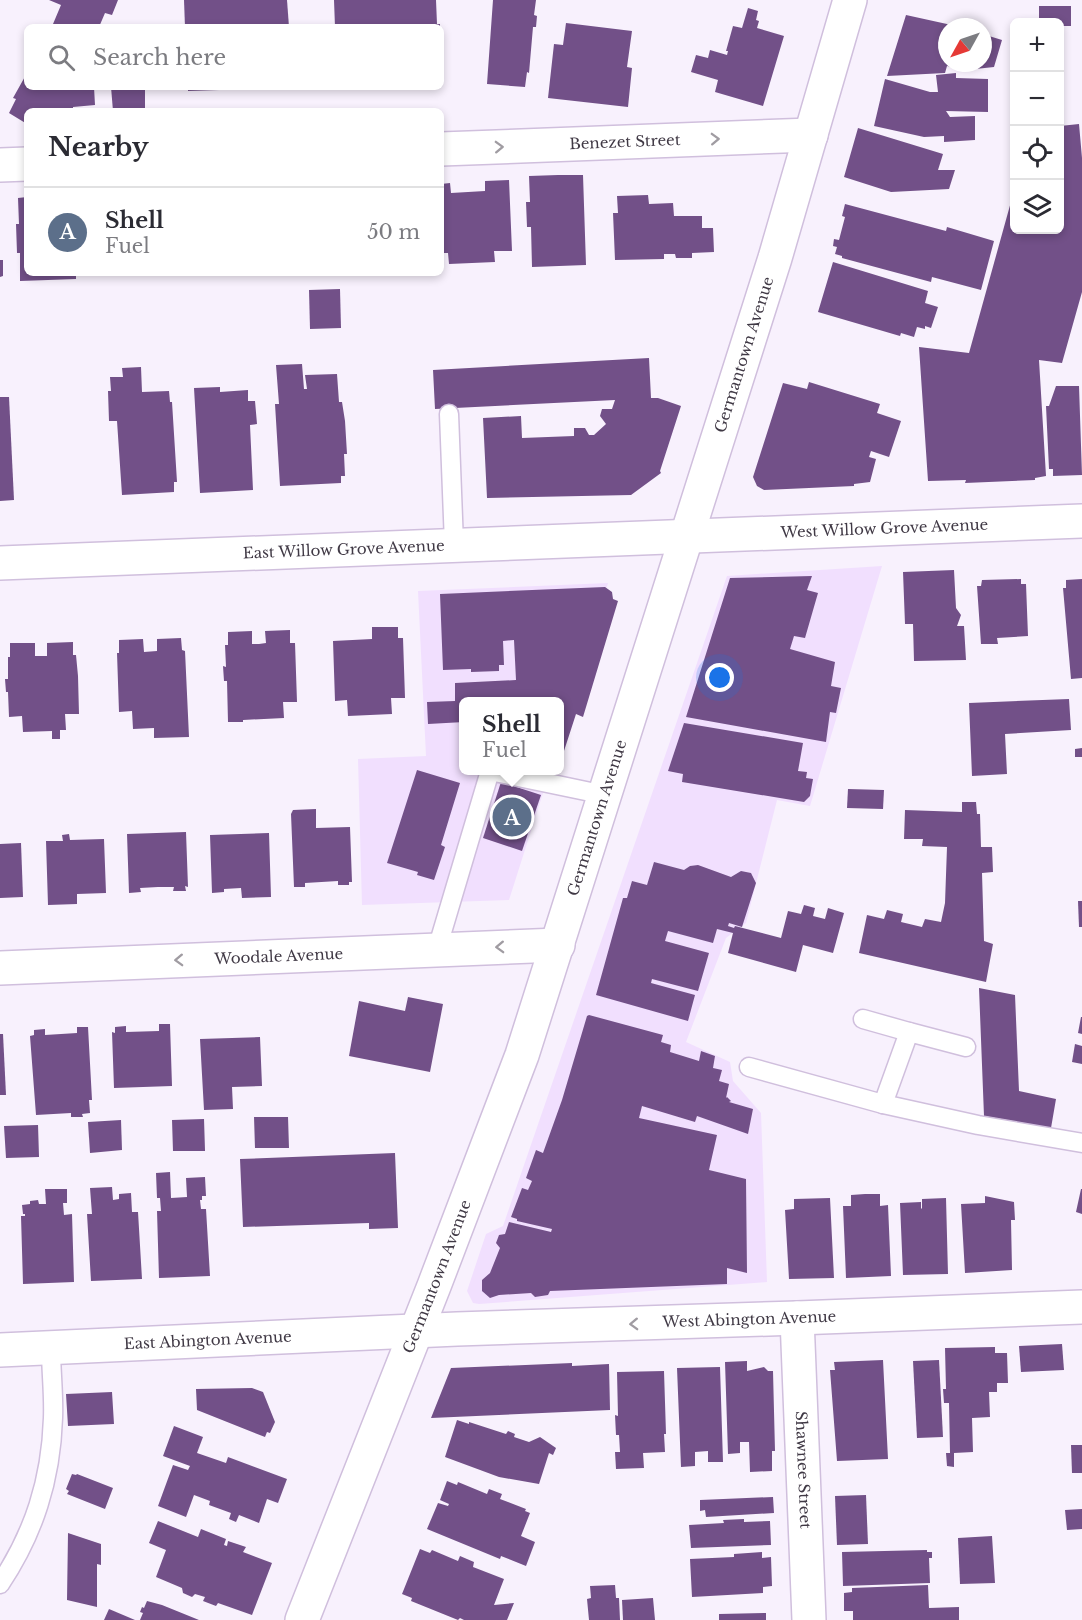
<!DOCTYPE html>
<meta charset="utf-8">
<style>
body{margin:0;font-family:"Libre Baskerville",serif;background:#f2f2f3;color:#2b2b33}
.controls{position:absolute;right:18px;top:18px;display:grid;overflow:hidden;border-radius:9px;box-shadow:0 3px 9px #0003}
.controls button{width:54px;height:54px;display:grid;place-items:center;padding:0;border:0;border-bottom:2px solid #e1e1e2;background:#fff;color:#2b2b33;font:30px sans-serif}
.compass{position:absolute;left:938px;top:18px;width:54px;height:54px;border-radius:50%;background:#fff;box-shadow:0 3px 9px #0003;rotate:230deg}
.you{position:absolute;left:720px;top:678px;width:21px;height:21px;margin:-15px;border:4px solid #fff;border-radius:50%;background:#1a73e8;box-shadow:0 0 0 9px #1a73e833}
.badge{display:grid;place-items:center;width:39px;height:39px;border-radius:50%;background:#7c3aed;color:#fff;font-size:20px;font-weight:700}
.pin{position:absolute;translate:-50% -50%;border:3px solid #fff;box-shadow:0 2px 6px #0006}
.popup{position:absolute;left:459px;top:697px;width:105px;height:78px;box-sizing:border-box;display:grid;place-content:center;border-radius:9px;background:#fff;filter:drop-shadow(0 2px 4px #0005);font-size:20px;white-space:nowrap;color:#7c7c81}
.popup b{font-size:22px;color:#2b2b33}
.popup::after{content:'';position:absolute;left:50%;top:100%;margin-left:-12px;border:12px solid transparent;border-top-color:#fff}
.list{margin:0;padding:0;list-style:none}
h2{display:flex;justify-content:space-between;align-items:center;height:78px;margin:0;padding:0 24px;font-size:26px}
h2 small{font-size:20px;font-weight:400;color:#7c7c81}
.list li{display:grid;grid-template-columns:39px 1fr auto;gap:18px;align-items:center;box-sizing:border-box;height:90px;padding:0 24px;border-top:2px solid #e1e1e2}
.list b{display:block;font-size:22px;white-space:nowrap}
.list p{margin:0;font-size:20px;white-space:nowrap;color:#7c7c81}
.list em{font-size:20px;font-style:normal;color:#7c7c81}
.icon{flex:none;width:33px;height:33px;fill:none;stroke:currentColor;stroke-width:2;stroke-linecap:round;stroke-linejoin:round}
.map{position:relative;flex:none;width:1082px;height:1620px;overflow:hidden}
.search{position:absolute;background:#fff;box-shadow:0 3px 9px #0003;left:24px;top:24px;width:420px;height:66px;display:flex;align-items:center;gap:15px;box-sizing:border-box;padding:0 21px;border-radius:9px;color:#7c7c81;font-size:22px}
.panel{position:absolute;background:#fff;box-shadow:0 3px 9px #0003;left:24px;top:108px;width:420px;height:168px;border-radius:9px}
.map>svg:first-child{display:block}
.built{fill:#f1dffe}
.building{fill:#725088}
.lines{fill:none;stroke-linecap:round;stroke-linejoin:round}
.lane-casing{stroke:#d0bfdd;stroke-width:21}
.street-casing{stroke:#d0bfdd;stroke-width:36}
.primary-casing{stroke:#d0bfdd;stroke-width:36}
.lane{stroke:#fff;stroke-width:18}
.street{stroke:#fff;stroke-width:33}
.primary{stroke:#fff;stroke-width:33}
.oneway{stroke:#a09ca2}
.labels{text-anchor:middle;stroke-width:6;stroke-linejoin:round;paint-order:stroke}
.street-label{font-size:15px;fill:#403945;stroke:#fff}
</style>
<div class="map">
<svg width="1082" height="1620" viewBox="0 0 1082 1620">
<rect width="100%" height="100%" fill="#f8f1fd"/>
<g class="built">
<path d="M882,566l-72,240 -33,-6 -31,123 -20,15 -40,104 44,20 3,19 28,32 6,169 -288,22 -6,-1 -6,-12 19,-57 17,-8 224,-650z"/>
<path d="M608,583l-48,154v-35h-96v68l86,1 -41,129 -147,5 -4,-146 68,-3 -8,-165z"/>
</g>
<g class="building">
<path d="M49,0h69l-6,15 -7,-2 -6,14h-39l-7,-3 8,-19z"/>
<path d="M184,0h103l2,27h-104z"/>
<path d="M334,0h102l1,24h3v3h-105z"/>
<path d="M493,0h43l-2,15 3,1 -1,11h-3l-4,46 -2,-1 -2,15 -38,-3z"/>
<path d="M1039,6h32v20h-11v-4h-21z"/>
<path d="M748,8l10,3 -2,9 3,1 -2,7 27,8 -21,70 -48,-14 3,-12 -27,-8 5,-17 12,3 2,-8 17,5 1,-4h-2l7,-25 9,2z"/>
<path d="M906,15l50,11 -9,1v36h36v-19l4,1 2,-9 13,4 -8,27 -28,3 -19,-4 -2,7 -58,3z"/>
<path d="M566,23l66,8 -5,36 5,1 -4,39 -80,-9 6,-54 9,1z"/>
<rect x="112" y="24" width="35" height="3"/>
<path d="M27,73v14h67l1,18 -22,2v4h-46v13l-18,-11 7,-14 -3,-1z"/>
<path d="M956,73v5l32,1v33l-42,-1 4,6 25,-1v24l-31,2v-6l-20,1 -50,-11 11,-47 45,13h8l-2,-17z"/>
<path d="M111,87h34v24h-32z"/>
<path d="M188,87h31v3l-31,1z"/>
<path d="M1079,124l3,34v134l-20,71 -23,-3 7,116 -11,2v2l-70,3 1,-3 -38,1 -9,-134 50,6 45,-162v39h46v-104z"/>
<path d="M858,128l85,26 -5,16h17l-6,19 -58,3 -47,-15z"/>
<path d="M558,175h25l3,90 -54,2 -1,-40h-4l-1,-25h4l-1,-26z"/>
<path d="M509,180l3,71h-18l1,11 -46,2 -1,-11h-7v-69l9,-1 1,10 34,-2v-10z"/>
<path d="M648,195l1,9 24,-1 1,13h28v12h11l1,24 -22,1v5h-16l-1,-4h-11v5l-49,1 -2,-47h5l-1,-17z"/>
<path d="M27,197v76h49v6l-56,2v-28h-3l-1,-29h3l-1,-26z"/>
<path d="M845,204l101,27 1,-4 47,14 -13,49 -49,-13 -1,5 -89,-24v-2l-7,-2 2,-7 -4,-1 1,-7 5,1 6,-23 -3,-1z"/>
<path d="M0,260h3v16l-3,1z"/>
<path d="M833,262l95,29 -3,12 13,4 -7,21 -6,-2v3l-8,-2 -3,10 -13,-4 -1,3 -82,-24z"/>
<rect x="119" y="273" width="20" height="2"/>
<path d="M192,273h37v2l-37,1z"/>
<path d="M340,289l1,39 -31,1 -1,-39z"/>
<path d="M649,358l2,40h7l23,8 -21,65 1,2 -30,22 -144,3 -4,-80 38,-2 1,22 52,-2v-8h11l4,7h5l12,-11 -6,-8 2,-7h10l3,-9 -180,9 -2,-39z"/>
<path d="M302,364l2,25h3l-2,-14 32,-1 2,28h3l3,19 2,33h-3l1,22h-4v7l-61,3 -5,-82h4l-3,-39z"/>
<path d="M141,367l1,25 27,-1 1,11h2l5,80h-3v10l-52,3 -5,-74h-8l-1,-30h3l-1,-14h13l-1,-9z"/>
<path d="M809,382l71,22 -3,9 24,8 -12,36 -18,-6 -2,6 7,2 -6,23 -16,2v2l-90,4 -7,-4 -4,-9 30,-94 24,6z"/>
<path d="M1056,386h23l3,89 -29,1v-7h-4l-3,-63h3z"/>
<path d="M220,387v5l28,-2v11h7l2,23 -7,1 3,65 -53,3 -6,-105z"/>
<path d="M0,397h9l5,103 -14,1z"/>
<path d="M954,570l2,38 5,7 -4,11h7l2,34 -52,1 -1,-37h-8l-2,-52z"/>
<path d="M812,576l-5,14 11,3 -13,45 -11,-2 -4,13 45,13 -4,24 10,2 -5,25 -6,-1 -4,30 -140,-25 44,-139z"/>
<path d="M1021,579v5h5l2,52 -31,2 1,6h-17l-4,-58h4l1,-6z"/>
<path d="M1082,579v99l-11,1 -8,-91h3v-8z"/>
<path d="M605,587l7,5 1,7 5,2 -35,116 -7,-3 -13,40h-3v-52h-96v20l-36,2 -1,-22 28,-1v-18l61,-3 -2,-40 -11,1 1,24h-5v6l-28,1v-3l-28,1 -3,-76z"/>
<path d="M372,627h26v11h5l2,60h-14l1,16 -44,2 -1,-16 -12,1 -2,-60 39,-2z"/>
<path d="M290,630v13h5l2,59h-14l1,16 -41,2v2h-15l-1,-41h-3l-1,-15 3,1 -1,-22h3v-13l24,-1v13h7l7,-1 -1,-12z"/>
<path d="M181,638l1,12 3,1 4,86 -35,1v-10l-21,1 -1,-18 -13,1 -2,-59h2v-13l24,-1 1,13 13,-1v-12z"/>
<path d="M73,642v13h3l2,21 1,38h-14l1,16h-6v9h-8v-8l-29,1 -1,-16 -13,1 -1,-25h-2l-1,-13h3v-22h2v-14h25v13h12v-13z"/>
<path d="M1069,699l2,31 -66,4 2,40 -35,2 -3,-73z"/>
<path d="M684,723l119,20 -5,28 9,1 -1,6 7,1 -3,17 -6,6 -122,-20 1,-8 -15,-3z"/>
<path d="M1082,748v9h-7v-8z"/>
<path d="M417,770l43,13 -19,62 4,2 -11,33 -17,-5 1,-3 -31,-9z"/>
<path d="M501,782l40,13 -19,56 -39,-13z"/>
<path d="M848,789l36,1 -1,19 -36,-1z"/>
<path d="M962,802h14l1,12h3l1,33h11l1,25 -11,1 2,68 9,3 -7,38 -127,-29 8,-38 17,4 3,-9 16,4 -2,8 21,5 3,-8 16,3 4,-19 2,-56 -25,-1 1,-7h-19l1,-29 57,2z"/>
<path d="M316,809v19l34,-1 2,55h-3v3h-11v-4l-33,2v4h-11l-3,-73 2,-4z"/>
<path d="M186,832l2,55 -3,-1 1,5h-13l1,-4h-16l-18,1 1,4 -12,1 -2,-59z"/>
<path d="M269,833l2,64 -29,1 -1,-10 -17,1v3l-12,1 -2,-58z"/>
<path d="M69,834l1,6 34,-1 2,54 -29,1v10l-29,1 -2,-64h17l-1,-6z"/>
<path d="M21,843l2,54 -23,1v-54z"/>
<path d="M654,862l30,8 6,-4 8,-1 33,12 10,-6 10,2 5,10 -14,44 -13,-4 -1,3 6,2 1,-2 46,12 7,-27 13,3 3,-9 11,3 -2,8 12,3 3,-11 16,5 -11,40 -30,-8 -7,27 -68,-19 5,-20 -16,-4 -4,14 -45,-12 -3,10 44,12 -11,38 -46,-12 -1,4 44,12 -7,26 -92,-26 27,-97h4l5,-17 15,4z"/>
<path d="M1078,901h4v26h-3z"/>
<path d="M979,988l36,7 4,96 37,8 -5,29 -67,-12z"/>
<path d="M408,997l35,7 -13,68 -81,-16 10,-55 46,10z"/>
<path d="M589,1015l74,20 -2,7 10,3 -1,7 29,9 2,-10 14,5 -2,12 9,2 -3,11 10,3 -3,14 1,-1 4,4 -2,1 24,7 -5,25 -51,-18 -2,6 -53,-16 -3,12 78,17 -8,35 37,9 1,94 -20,-5v16l-177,7 -2,4 -13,2 -4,-4 -32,2 -9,3 -8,-7v-11l8,-7 10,-25 -4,-5 3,-8 6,-1 4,-12 42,10 1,-3 -35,-8v-2l-6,-2 11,-29 6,2 4,-9 -6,-3 10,-28 7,3 19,-53 25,-84z"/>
<path d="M1081,1017h1v17l-4,-1z"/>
<path d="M159,1024h11l2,62 -58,2 -2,-56 3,1v-6l11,-1v6l33,-1z"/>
<path d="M77,1027h11l4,73h-3l1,13 -8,1 1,3h-12v-4l-35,2 -6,-79 4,-1v-5l11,-1v6l32,-2z"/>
<path d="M0,1034h3l3,61h-6z"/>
<path d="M260,1037l2,49 -30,1 1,22 -29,1 -4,-71z"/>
<path d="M1075,1044l7,2v18l-10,-2z"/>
<path d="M254,1117h34l1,31h-34z"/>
<path d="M204,1119l1,32h-32l-1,-31z"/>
<path d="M121,1120l1,30 -32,3 -2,-31z"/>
<path d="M38,1125l1,32 -33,1 -2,-32z"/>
<path d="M395,1153l3,75 -29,1v-6l-126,4 -3,-68z"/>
<path d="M170,1172l1,26 16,-1 -1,-19 19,-1 1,19h-4v4h-2l1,9h5l4,67 -51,2 -2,-67h4l-1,-13h-3l-1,-25z"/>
<path d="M112,1187l1,13 6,-1v-5l12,-1 1,19h6l4,67 -51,2 -4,-67h5l-2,-26z"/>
<path d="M45,1189h22v14h-4l1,12 8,-1 2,68 -51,2 -2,-68h4v-2h-2l-1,-9 8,-1v-3l8,-1 1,4h7z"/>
<path d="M1081,1189h1v25l-6,-2z"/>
<path d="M865,1194h15v12l8,-1 3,71 -45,2 -3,-72h8v-11z"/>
<path d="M985,1196l29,6 1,18h-4l1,50 -47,3 -4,-69 24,-1z"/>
<path d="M830,1198l4,80 -45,1 -4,-69 9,-1v-10z"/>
<path d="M946,1198l2,76 -45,1 -3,-72 21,-1v7l1,-1v-9z"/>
<path d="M1062,1344l2,26 -43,2 -2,-26z"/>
<path d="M995,1347v6h12l1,30h-11v9h-8l1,25 -18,1 1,34 -19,1v14l-7,-1 -1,-13h4l-1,-50h-5l-1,-14h3l-1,-41z"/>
<path d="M883,1360l5,99 -51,2 -7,-91h5l-1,-8z"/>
<path d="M939,1360l4,77 -26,1 -4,-77z"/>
<path d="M747,1361v10l17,-4 4,4h5l2,80h-3v20l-22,1 -1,-30h-9v11l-12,1 -3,-92z"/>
<path d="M572,1363v3l37,-2 1,46 -179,8 20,-50z"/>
<path d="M720,1367l3,95h-15v-11l-13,1v14l-14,1 -4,-99z"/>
<path d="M664,1371l2,63h-2l1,18 -22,1 1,15 -28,1 -1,-17h5l-1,-17h-3l-1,-20 3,1 -1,-44z"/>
<path d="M252,1388l11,4 12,30 -5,11 -3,-1 -2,5 -68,-27 -1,-21z"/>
<path d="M112,1392l2,32 -46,2 -2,-32z"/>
<path d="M457,1420l12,4v-2l37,12 2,-3 7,3 -1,3 15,5 11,-5 16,11 -3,7 -4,-2 -10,31 -40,-7 -54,-20z"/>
<path d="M174,1426l29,11 -6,16 29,10 2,-6 59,22 -9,24 -11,-4 -8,24 -20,-8 -3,7 -7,-3 2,-6 -22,-8 1,-4 -16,-6 -8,22 -28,-11 15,-41 15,5 2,-4 -27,-10z"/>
<path d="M1071,1445h11v28h-10z"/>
<path d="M72,1474l4,1 1,-1 36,14 -8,21 -38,-15 2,-3 -3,-2z"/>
<path d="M447,1481l10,4 1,-3 29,12 2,-5 13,5 -2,5 26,10 -1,2 5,2 -9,23 14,6 -9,24 -25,-10 -1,3 -73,-30 11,-26 10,3 1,-2 -9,-4z"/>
<path d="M866,1495l2,49 -31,1 -2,-49z"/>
<path d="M773,1497l1,16 -68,4 -1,-7 -5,1v-11z"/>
<path d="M1082,1509v20l-15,1 -2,-20z"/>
<path d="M744,1519v3l26,-1 1,24 -80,3 -2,-23 35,-2 -1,-3z"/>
<path d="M158,1521l40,16 3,-8 25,10 -2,6 3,1 1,-5 18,6 -3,5 29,11 -20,52 -34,-12 -2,3 -13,-5 2,-4 -10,-3 -3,3 -9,-4 -1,-5 -26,-11 10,-27 -17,-7z"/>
<path d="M68,1533l33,11v21l-4,-1v43l-30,-7z"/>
<path d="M992,1536l3,47 -35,1 -2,-46z"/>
<path d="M420,1549l10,4 2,-3 26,11 2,-5 14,6 -1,5 31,12 -10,26 20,-2 -7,17h-43l-4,-2 -2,2 -47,-19 1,-3 -10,-4z"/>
<path d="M927,1550v2h5v6h-3l1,25 -87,3 -1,-34z"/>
<path d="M762,1552v6l9,-1 1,29 -9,1v6l-71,4 -2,-38 44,-2v-3z"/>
<path d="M615,1585l1,13h3l1,22h-31l-2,-21 4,-1 -1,-12z"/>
<path d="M928,1585l1,23 30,-1v13h-106v-9h-9v-18l8,-1v-4z"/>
<path d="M653,1598l2,22h-32l-1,-20z"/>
<path d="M147,1601l15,4 37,15h-59l3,-7 -3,-1 2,-5 2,1z"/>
<path d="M109,1609l26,11h-31z"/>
<path d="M766,1613v7h-47v-6z"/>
</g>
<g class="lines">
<defs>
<g id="lane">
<path d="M449,414l5,130"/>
<path d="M437,949l53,-178 115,24"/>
<path d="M863,1019l46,13 -26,72"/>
<path d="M909,1032l57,15"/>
<path d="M749,1067l134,37 95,21 104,18"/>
<path d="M0,1584c34,-51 51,-104 53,-166 1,-23 -2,-46 -2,-70"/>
</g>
<g id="street">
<path id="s1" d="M441,149l370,-14"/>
<path d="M0,165l27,-1"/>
<path id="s2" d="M0,563l1082,-42"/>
<path id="s3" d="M0,968l558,-23"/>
<path id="s4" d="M797,1318l12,302"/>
<path id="s5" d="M0,1350l457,-21 340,-11 285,-11"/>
</g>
<g id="primary">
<path id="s6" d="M302,1620l132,-334 88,-231 253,-797 75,-258"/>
</g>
</defs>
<use href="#lane" class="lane-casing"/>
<use href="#street" class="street-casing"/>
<use href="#primary" class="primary-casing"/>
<use href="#lane" class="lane"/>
<use href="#street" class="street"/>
<use href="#primary" class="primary"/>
</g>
<defs><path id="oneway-chevron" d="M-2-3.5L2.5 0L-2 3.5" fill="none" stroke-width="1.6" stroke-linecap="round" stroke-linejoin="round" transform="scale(1.5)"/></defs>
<g class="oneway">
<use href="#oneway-chevron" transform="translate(715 139) rotate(-2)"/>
<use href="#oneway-chevron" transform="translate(499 147) rotate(-2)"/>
<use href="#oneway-chevron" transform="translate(500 947) rotate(178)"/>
<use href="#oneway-chevron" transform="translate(179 960) rotate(178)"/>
<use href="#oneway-chevron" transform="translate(634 1324) rotate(178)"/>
</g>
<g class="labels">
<g class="street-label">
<text dy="5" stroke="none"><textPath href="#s1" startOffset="184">Benezet Street</textPath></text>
<text dy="5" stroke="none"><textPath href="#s6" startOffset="1341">Germantown Avenue</textPath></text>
<text dy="5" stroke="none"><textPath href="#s2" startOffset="885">West Willow Grove Avenue</textPath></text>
<text dy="5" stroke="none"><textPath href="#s2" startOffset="344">East Willow Grove Avenue</textPath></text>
<text dy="5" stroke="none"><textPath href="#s6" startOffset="855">Germantown Avenue</textPath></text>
<text dy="5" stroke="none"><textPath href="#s3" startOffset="279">Woodale Avenue</textPath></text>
<text dy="5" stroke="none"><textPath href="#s6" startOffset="369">Germantown Avenue</textPath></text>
<text dy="5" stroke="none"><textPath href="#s5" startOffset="750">West Abington Avenue</textPath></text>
<text dy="5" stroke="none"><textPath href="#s5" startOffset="208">East Abington Avenue</textPath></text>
<text dy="5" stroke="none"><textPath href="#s4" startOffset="152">Shawnee Street</textPath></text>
</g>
</g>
</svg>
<div class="controls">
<button>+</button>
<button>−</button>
<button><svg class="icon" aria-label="locate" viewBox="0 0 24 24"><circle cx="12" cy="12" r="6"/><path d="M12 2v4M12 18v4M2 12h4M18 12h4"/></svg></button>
<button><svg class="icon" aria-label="layers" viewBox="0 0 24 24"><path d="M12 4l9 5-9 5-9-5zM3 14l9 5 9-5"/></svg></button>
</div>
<svg class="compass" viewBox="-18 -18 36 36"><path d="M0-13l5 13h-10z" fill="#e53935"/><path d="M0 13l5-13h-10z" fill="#7c7c81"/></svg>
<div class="you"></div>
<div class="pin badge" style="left:512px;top:817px;background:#5c6f8a">A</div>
<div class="popup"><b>Shell</b>Fuel</div>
<div class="search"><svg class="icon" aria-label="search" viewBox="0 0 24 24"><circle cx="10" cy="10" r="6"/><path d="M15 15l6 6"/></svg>Search here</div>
<section class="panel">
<h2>Nearby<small></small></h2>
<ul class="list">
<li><span class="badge" style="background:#5c6f8a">A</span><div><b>Shell</b><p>Fuel</p></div><em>50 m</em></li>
</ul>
</section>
</div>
